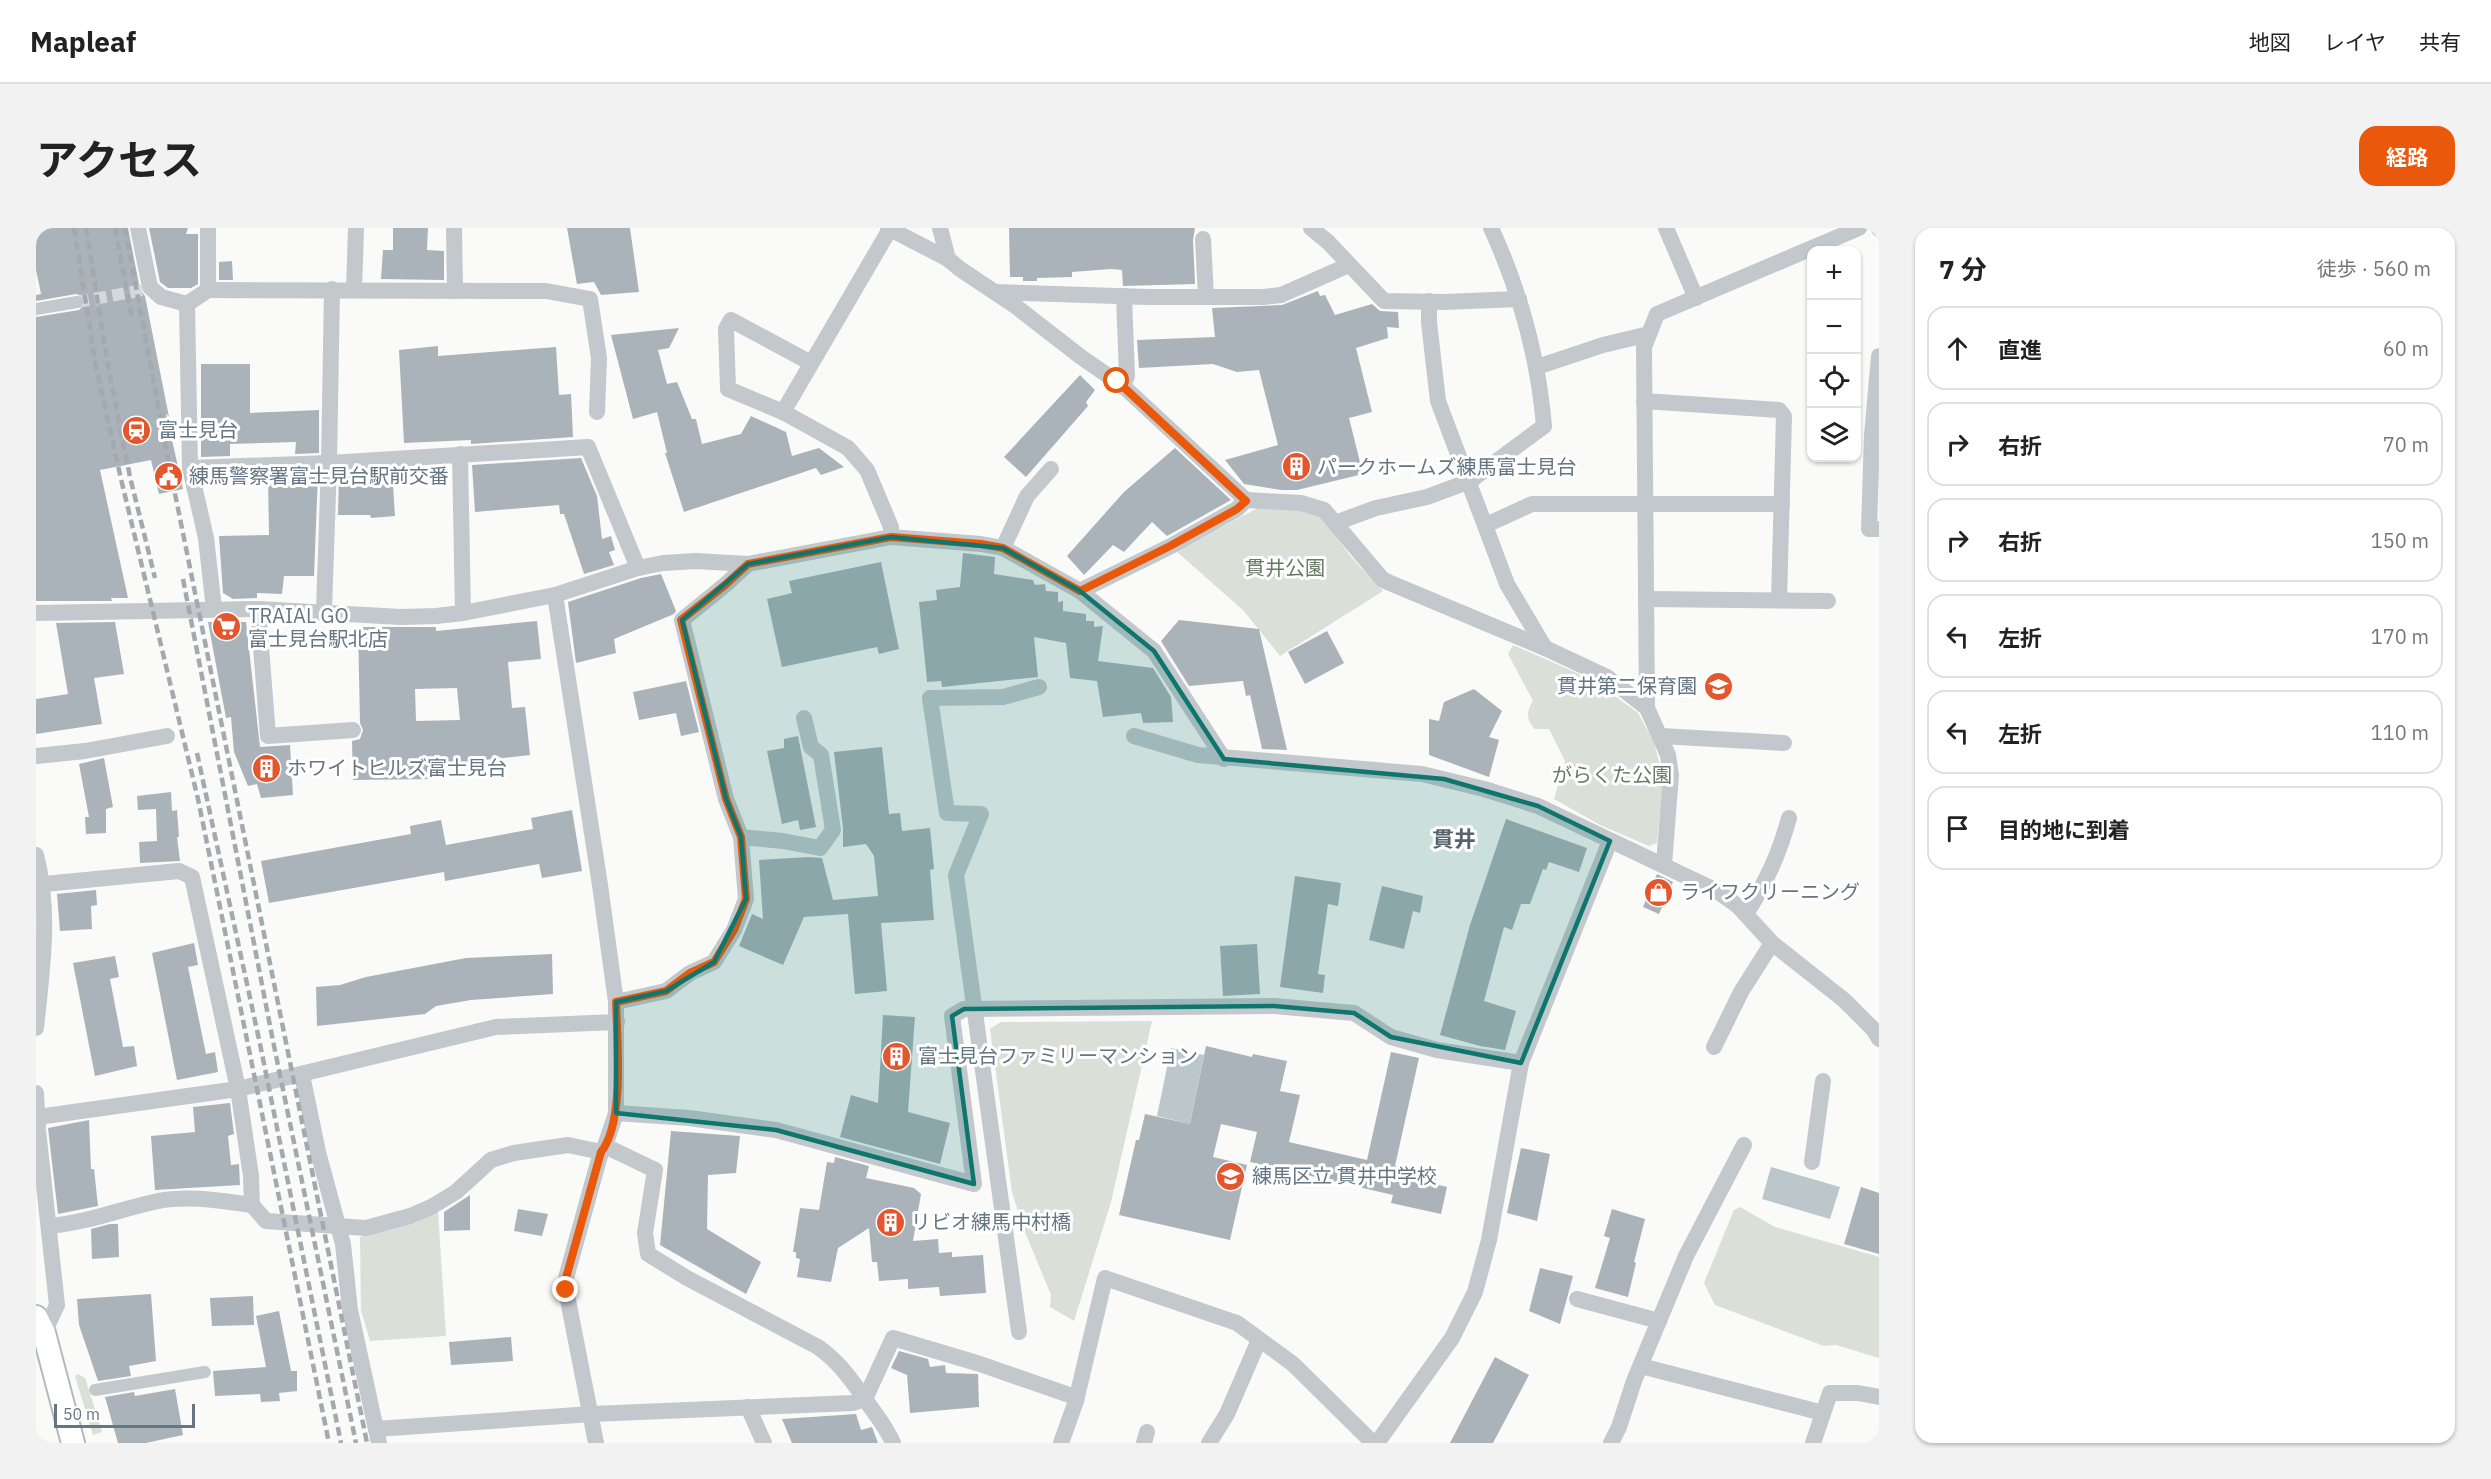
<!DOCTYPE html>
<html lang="ja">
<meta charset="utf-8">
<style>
body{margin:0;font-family:"IBM Plex Sans","Noto Sans JP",sans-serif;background:#f2f2f2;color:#222}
.controls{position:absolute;right:18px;top:18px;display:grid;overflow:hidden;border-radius:12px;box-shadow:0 2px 4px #0004}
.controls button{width:54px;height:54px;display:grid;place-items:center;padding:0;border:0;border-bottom:2px solid #e0e0e0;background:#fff;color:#222;font:30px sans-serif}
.scale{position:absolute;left:18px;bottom:15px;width:141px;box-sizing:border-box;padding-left:6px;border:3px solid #657683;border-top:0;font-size:16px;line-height:21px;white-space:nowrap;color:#657683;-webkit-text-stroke:4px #fff;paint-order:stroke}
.stop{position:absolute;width:18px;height:18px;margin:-14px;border:4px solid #ea580c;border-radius:50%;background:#fff}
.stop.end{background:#ea580c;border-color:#fff;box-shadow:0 2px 6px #0008}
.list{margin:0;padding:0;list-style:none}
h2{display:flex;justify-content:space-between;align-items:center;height:78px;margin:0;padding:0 24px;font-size:26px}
h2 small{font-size:20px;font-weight:400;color:#767676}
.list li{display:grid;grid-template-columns:39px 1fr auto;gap:18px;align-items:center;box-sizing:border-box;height:84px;margin:0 12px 12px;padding:0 12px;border:2px solid #e0e0e0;border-radius:18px}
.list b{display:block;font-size:22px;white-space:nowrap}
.list em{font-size:20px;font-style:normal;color:#767676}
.icon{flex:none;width:33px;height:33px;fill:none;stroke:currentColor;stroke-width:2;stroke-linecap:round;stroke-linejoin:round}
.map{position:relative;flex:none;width:1843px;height:1215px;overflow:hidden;border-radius:18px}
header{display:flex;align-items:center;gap:36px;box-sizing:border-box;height:84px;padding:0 30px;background:#fff;border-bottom:2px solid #e0e0e0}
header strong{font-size:28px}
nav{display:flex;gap:33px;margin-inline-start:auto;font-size:21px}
.intro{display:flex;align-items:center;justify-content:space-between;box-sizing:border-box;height:144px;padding:0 36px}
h1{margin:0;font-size:42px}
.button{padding:15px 27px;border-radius:18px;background:#ea580c;color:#fff;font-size:21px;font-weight:700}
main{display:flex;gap:36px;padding:0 36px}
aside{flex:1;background:#fff;border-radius:18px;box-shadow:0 2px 4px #0004}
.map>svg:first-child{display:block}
.green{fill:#dadfd7}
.water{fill:#bbc7cb}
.building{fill:#aab3b9;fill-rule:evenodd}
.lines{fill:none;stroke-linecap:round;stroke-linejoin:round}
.pedestrian-tunnel{stroke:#d5d9db;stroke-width:12;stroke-dasharray:12 6;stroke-linecap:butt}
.secondary-casing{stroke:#b3babf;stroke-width:26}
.pedestrian{stroke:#c3c8cc;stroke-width:12}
.minor{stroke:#c3c8cc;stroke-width:16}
.secondary{stroke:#fff;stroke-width:22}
.rail{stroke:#a2aab0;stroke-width:4.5;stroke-dasharray:9 4.5;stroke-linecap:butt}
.route{stroke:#ea580c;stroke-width:8}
.marked{fill:#0f766e;fill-opacity:0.2;stroke:#0f766e;stroke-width:4.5;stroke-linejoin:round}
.labels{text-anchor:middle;stroke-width:6;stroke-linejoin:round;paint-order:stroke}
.poi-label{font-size:20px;fill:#657683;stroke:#fff;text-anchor:start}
.park-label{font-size:20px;fill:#687a64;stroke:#fff}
.quarter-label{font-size:22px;font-weight:bold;fill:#57646e;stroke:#fff}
</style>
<header>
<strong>Mapleaf</strong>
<nav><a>地図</a><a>レイヤ</a><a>共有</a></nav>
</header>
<div class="intro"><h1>アクセス</h1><a class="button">経路</a></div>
<main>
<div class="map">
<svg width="1843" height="1215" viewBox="0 0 1843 1215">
<rect width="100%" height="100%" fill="#fafaf8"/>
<g class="green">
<path d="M1222,280l41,2 23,8 30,40 31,33 -103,65 -36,-45 -68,-60z"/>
<path d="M1477,417l80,35 45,33 16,29 9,36 -6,65 -8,3 -49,-21 -46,-26 11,-38 -16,-32h-14c-9,-9 -9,-17 -2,-28l-25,-47z"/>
<path d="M1116,793l-41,181 -37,119 -24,-14 1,-12 -28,-68 -11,-35 -22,-163 11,-7z"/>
<path d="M1704,979l35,20 104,30v101l-43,-13 -12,1 -109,-41 -11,-22 30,-73z"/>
<path d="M402,983l8,125 -76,5 -9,-31 -1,-73 53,-14z"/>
<path d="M42,1146l7,4 17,54 -9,3 -18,-59z"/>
</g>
<g class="water">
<path d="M1135,820l33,7 -14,69 -33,-8z"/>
<path d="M1735,939l69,20 -10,32 -68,-20z"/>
</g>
<g class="building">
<path d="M0,0h92l12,61 5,7 24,121 -3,-4 17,76 -24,5 -8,-34 -51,10 28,128h-17l1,3h-76v-284l43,-7 5,-5 1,-4 -2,-5 -7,-2 -40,7v-6l5,-1 -5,-24z"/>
<path d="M113,0h39l-2,6h12v50l-7,4h-23l-8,-6z"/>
<path d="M357,0h35l-1,22 17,1v29l-63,-1 2,-29h10z"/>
<path d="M531,0h63l9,64 -38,3 -7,-13 -17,2z"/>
<path d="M973,0h186l-2,12 2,44 -72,2 -1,-16 -11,-1 -39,3v5l-35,1v3h-14v-4h-13z"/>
<path d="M196,33l1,19h-14v-18z"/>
<path d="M1282,63l2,5 5,-1 10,20 37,-11 8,7 18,1 1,16 -12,-1 1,11 -32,10 16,64 -23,6 14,56 -66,16h-16l-37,-6 -19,-24 53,-15 -19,-75 -22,2 -24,-8 -74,4 -2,-28 78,-3 -3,-29 70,-3z"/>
<path d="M643,100l-10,20 -11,2 9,34 10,-2 15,37h4l6,25 39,-10 10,-18 35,16 6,24 27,-8 25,19 -23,8 -5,-7 -132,44 -19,-59h2l-10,-41 -24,7 -22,-84z"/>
<path d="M402,118v10l118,-9 3,48 12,-1 2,43 -102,7v-4l-67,3 -5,-93z"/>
<path d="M165,136h49v49l69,-3v43l-24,1 1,-12 -66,2v12l-29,1z"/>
<path d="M1044,147l15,15 -9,12 2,4 -62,71 -22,-20z"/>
<path d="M1139,220l56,52 -64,36 -15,-14 -28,30 -11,-7 -29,30 -17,-19 57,-64z"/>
<path d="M545,230l16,38 5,43 9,-3 4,14 -6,2 5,13 -30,9 -20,-60h-4l-1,-9 -84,7 -3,-47z"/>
<path d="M356,242l3,46 -24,2 -1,-3h-32l1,-41h28v-3z"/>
<path d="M282,246l-4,102h-30l-2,18 -25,-1v5l-24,1 -10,-6 -4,-57 50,-1 -1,-58h27v-2z"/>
<path d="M927,325l32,4 -1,17 39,6 2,5 10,-1 1,7 12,1v10l5,-1v10l23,3v7h8v6l9,-1 -5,35 55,7 18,29 2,25 -30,1 -2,-10 -38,4 -6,-36 -27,-3 -4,-35 -32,-6 4,40 -96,10 -1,-6 -14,1 -8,-80 18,-2 -1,-10 24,-3z"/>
<path d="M845,334l18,87 -20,5 -2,-7 -95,20 -15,-68 25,-6 -3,-12z"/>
<path d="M625,346l15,37 -2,3 -60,25 2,14 -40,10 -8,-61 73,-24z"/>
<path d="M1143,392l80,9 28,121 -25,-1 -12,-54 -4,1 -3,-15 -54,5 -28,-45z"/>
<path d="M501,393l4,38 -33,3 4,46 13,-1 5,48 -92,10v14l-85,1 -1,-39 8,-2 3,-9 -3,-7 -2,-96h78v4zM421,460l3,32 -44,1 -1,-32z"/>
<path d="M79,394l9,52 -30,4 8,46 -66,10v-35l32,-5 -12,-71z"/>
<path d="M172,394h38l14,125 30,-2 3,50 -32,3 -4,-14 -9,2 -14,-34 -3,-35 -5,1z"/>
<path d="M1291,403l17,32 -39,21 -17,-32z"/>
<path d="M650,453l13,51 -18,4 -5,-23 -37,7 -6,-28z"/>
<path d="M1438,461l28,22 -13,26 10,3 -10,37 -60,-22v-36l10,2 5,-19z"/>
<path d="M762,508l18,91 -16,3 -2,-10 -16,4 -15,-73 17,-3v-9z"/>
<path d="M846,519l7,67 11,-1 2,18 28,-3 4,41 -4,1 4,50 -53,3 6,68 -32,3 -7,-80 -44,3 -21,48 -44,-19 13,-32 11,5 -4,-59 50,-3 13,1 11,42 45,-4 -4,-40 -8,-12 -23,3v-19l-9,-76z"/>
<path d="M68,530l9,49 -7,2v24l-20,1 -1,-17h4l-10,-53z"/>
<path d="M135,564l1,19 5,-1 2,27h-2l3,24 -40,2 -1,-21 18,-1 -1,-32 -18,1 -1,-14z"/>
<path d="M536,582l10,61 -40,7 -3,-14 -94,17 -1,-9 -175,31 -8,-42 150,-27 -1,-8 31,-6 5,25 87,-16 -2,-11z"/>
<path d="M1470,591l81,29 -8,24 -30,-10 -3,8 -3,-1 -13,35h-9l-9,26 -8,-3 -20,74 32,10 -11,39 -25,-4 -40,-11 30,-110z"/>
<path d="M1621,646l16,8 -14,32 -16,-7z"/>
<path d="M1259,648l46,7 -3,23 -10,-2 -10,70 7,1 -2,18 -43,-6z"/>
<path d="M1346,658l41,10 -3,17 -7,-2 -9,38 -35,-9z"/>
<path d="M60,662l1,15 -6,1 1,23 -32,2 -3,-37z"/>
<path d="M158,715l4,22 -10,2 18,87 9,-2 3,20 -41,8 -25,-127z"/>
<path d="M1221,716l3,50 -37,2 -3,-50z"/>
<path d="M516,726l1,40 -82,6 -35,6 -11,8 -108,12 -1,-39 24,-2 26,-8 100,-19z"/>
<path d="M79,728l4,21 -9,2 13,68 11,-1 3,20 -42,10 -22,-113z"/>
<path d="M847,787l32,2 -7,95 42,11 -10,41 -100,-27 11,-42 27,8z"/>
<path d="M1170,818l46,11 1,-3 34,7 -7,30 20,4 -11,47 78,18 24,-108 28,6 -24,108 42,9 -2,9 12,3 -6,27 -50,-11 2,-8 -143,-33 7,-30 -36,-8 -8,33 34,8 -17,75 -111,-25 17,-75h3l6,-26 45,10z"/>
<path d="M194,875l4,31 -6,2 3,29 8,-1 1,21 -85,5 -4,-54 44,-4 -2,-25z"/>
<path d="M53,892l2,49h3l4,37 -40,8 -10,-86z"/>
<path d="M635,903l69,5 -4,37 -28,2 -1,54 54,33 -15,32 -86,-49z"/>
<path d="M1485,920l29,6 -13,67 -30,-8z"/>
<path d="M799,929l34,9 -3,12 48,10 7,6 -8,47 25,-2 1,14 13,-1v5l31,-2 3,38 -46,3 -1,-9 -31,2v-10l-29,2 -2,-19h-5l-3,-34 -31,20 -7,34 -34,-5 3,-18 -4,-1v-6h-3l7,-44 19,2 8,-48 7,1z"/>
<path d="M1825,959l18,6v61l-35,-10z"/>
<path d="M434,967v35l-26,1v-19z"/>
<path d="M482,981l30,5 -6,22 -28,-5z"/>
<path d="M1576,981l33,10 -11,43 2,1 -8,34 -33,-9 15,-50 -6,-2z"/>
<path d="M74,996h8l1,33 -27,2 -1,-30z"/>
<path d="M1504,1040l33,8 -13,48 -31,-13z"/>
<path d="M115,1066l5,67 -27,5 2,10 -33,5 -19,-56 -2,-26z"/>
<path d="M217,1068l1,29 -42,1 -2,-28z"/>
<path d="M243,1083l12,60h6v20l-18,2 1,8 -19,1 -1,-8 -45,2 -2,-25 53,-4 -10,-51z"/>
<path d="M475,1109l2,24 -62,4 -2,-23z"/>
<path d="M863,1123l29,8 2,8 15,-2 1,8 32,1 1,33 -69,6 -3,-38 -16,-7z"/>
<path d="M1459,1129l34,18 -36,68h-43z"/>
<path d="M139,1161l8,46 -37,8h-28l-13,-46 29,-5 1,4z"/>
<path d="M820,1186l5,16 11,-3 6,16h-86l-10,-24z"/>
</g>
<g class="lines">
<path class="pedestrian-tunnel" d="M41,74l66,-12"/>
<defs>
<path id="secondary" d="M0,1089l8,16 29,110"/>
</defs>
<use href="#secondary" class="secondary-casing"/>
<g class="pedestrian">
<path d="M0,81l41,-7"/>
<path d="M59,1162l110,-18"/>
</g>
<g class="minor">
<path d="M102,0l12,59 11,10 26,7 21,-14v-62"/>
<path d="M418,0l1,63"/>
<path d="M852,0l60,31 12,10 54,36 67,52 42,29 123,114"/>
<path d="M904,0l8,31"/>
<path d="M1275,0l17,14 56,59 60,1 75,-3"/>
<path d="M1630,0l30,70"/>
<path d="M1843,0v1"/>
<path d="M854,1l-107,183 65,36 19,22 24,57v10"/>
<path d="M1167,11l3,58"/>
<path d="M172,62l338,1 44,8 9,59 -2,54"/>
<path d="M318,62l2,-62"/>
<path d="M959,64l153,5h115l18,-2 68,-30"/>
<path d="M1393,73v21l9,79 69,183 38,64"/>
<path d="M151,76l3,164 16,70 8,71"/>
<path d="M1843,128l-7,80 -3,93h10"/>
<path d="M1501,139l66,-22 46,-11"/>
<path d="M1087,158l4,-10 -3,-80"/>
<path d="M1608,173l135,9 5,6 -5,184"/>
<path d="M747,184l-55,-23 -2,-60 5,-9 80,43"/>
<path d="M424,226l3,159"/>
<path d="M154,240l139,-5 259,-16 50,121"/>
<path d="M1299,295l41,-15 51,-11 43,-16 74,-55c-6,-70 -24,-135 -53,-198"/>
<path d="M1450,297l46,-21h250"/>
<path d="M967,320l24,-52 24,-27"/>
<path d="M1044,363l91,-45 66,-37 9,-9 55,3 23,7 59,70 162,68 62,29 40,31 21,47 3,20 -7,89"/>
<path d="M519,367l45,290 16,117v111l-11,33 -4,6 -35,126v12l30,153"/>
<path d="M1610,371l182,2"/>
<path d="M222,381l10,127 85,-6"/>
<path d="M288,383l5,-148 3,-174"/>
<path d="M0,385l222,-4 143,8 35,-1 27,-3 92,-18 83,-27 25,-5 33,-2 52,3 143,-27 90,7 22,4 77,43 74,60 70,108"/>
<path d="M1611,480l-3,-361 13,-33 202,-86"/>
<path d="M1098,508l64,19 224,19 62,15 54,17 179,85 21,15 34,37 72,57 29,29 6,10"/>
<path d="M1625,508l123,7"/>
<path d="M0,528l49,-5 82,-15"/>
<path d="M705,609l42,4 37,7 13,-18 -12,-75 -10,-8 -7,-29"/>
<path d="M0,627c15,57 6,115 0,173"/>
<path d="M8,656l135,-13 13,6 46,212 13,87 1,29"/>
<path d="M1710,686c20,-32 33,-59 43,-96"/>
<path d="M580,774l50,-11 24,-18 24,-11 20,-32 12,-31 -5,-62 -15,-38 -44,-179 43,-35 23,-21"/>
<path d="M1678,819l27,-55 31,-49"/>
<path d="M266,847l16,77 25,92 7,66 29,133"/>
<path d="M0,865l2,37 19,175 -13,28"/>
<path d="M580,885l73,5 87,12 198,54 -22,-168 12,-7 310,-3 80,7 37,24 46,13 84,13"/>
<path d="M2,889l200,-28 258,-62 121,-5"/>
<path d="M569,918l50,24 -10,63 3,21 39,24 131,69c22,16 31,30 47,52 10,15 21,27 28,44"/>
<path d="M1776,934l11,-81"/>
<path d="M13,998c37,-3 72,-17 109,-25 31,-6 63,0 94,4l14,16 100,7 44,-12 21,-9 25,-15 35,-32 23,-7 54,-8 33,7"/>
<path d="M1541,1071l82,22"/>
<path d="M983,1104l-63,-457 25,-61 -34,-1 -17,-115 73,-1 36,-10"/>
<path d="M1605,1138l182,47"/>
<path d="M712,1179l16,36"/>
<path d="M340,1201l216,-15 261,-11 12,-4 28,-61 87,26 95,33"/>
<path d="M1025,1215l15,-42 29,-123 132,45 56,41 80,79"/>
<path d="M1108,1215l3,-11"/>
<path d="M1173,1215l18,-29 32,-74"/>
<path d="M1341,1215l75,-105 23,-46 14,-52 32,-177 89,-222"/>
<path d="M1575,1215l8,-16 15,-46 52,-125 58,-111"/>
<path d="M1777,1215l17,-50h28l21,4"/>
</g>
<use href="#secondary" class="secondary"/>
<g class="rail">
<path d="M38,0l22,139 25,112 77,320 131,644"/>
<path d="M50,0l22,138 22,111 25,101"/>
<path d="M79,0l17,91"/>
<path d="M89,0l45,241 197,974"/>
<path d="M147,351l90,462 83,402"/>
<path d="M161,525l63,291 81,399"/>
</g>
</g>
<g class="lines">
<path class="route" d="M530,1062v-12l35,-126c24,-30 16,-113 15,-150l50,-11 24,-18 24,-11 20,-32 12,-31 -5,-62 -15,-38 -45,-179 44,-35 23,-21 143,-27 90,7 22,4 77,43 90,-45 67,-37 9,-8 -129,-120"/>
</g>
<path class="marked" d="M855,309l112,11 77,43 74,60 70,108 220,20 94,27 72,35 -89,222 -130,-26 -37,-24 -80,-7 -310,3 -12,7 22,168 -198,-54 -160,-17v-111l50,-11 48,-29 32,-63 -5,-62 -15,-38 -44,-179 66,-56z"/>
<defs>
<symbol id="station-disc" viewBox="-11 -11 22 22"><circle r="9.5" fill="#e4572e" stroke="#fff"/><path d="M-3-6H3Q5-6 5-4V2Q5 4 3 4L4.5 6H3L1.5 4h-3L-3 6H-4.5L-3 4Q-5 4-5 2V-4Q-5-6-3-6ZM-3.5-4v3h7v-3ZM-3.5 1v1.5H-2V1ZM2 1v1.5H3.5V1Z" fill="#fff"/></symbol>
<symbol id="building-disc" viewBox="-11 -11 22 22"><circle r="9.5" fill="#e4572e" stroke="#fff"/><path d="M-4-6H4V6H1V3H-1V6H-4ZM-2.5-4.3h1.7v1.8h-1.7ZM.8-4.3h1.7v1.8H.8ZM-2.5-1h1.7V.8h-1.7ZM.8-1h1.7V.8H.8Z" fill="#fff"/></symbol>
<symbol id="civic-disc" viewBox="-11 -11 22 22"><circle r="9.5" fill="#e4572e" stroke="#fff"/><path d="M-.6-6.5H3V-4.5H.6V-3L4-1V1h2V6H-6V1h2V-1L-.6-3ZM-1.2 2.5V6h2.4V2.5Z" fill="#fff"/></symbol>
<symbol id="supermarket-disc" viewBox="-11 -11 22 22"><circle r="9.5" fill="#e4572e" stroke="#fff"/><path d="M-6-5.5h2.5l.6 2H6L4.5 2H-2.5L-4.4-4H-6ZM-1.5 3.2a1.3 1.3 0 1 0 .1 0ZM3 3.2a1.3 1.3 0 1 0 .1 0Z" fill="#fff"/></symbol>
<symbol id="school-disc" viewBox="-11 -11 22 22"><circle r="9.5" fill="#e4572e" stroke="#fff"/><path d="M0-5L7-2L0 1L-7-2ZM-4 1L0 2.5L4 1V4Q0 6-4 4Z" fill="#fff"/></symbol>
<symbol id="shop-disc" viewBox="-11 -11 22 22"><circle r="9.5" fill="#e4572e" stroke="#fff"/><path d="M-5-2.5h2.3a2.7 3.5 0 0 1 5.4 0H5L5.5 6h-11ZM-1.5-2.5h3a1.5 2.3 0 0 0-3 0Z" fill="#fff"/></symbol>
</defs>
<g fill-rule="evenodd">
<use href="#station-disc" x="84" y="186" width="33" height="33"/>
<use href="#building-disc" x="1244" y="222" width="33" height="33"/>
<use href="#civic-disc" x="116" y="232" width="33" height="33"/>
<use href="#supermarket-disc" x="174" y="382" width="33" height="33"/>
<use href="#school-disc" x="1666" y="442" width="33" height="33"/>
<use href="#building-disc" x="214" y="524" width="33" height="33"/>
<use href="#shop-disc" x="1606" y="648" width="33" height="33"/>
<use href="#building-disc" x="844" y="812" width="33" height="33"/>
<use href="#school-disc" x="1178" y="932" width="33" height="33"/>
<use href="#building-disc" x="838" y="978" width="33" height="33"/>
</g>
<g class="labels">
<g class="poi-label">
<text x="122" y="209">富士見台</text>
<text x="1281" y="246">パークホームズ練馬富士見台</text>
<text x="153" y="255">練馬警察署富士見台駅前交番</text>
<text x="212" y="395">TRAIAL GO<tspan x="212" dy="23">富士見台駅北店</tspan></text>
<text x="1661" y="465" text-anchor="end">貫井第二保育園</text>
<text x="251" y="547">ホワイトヒルズ富士見台</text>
<text x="1644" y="671">ライフクリーニング</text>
<text x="882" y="835">富士見台ファミリーマンション</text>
<text x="1216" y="955">練馬区立 貫井中学校</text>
<text x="875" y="1001">リビオ練馬中村橋</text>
</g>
<g class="park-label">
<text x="1249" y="347">貫井公園</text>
<text x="1576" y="554">がらくた公園</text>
</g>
<g class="quarter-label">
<text x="1418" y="619">貫井</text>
</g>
</g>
</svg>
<div class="controls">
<button>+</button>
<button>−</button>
<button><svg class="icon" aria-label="locate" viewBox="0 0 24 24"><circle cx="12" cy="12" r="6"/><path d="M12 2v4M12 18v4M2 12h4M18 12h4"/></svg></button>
<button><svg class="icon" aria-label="layers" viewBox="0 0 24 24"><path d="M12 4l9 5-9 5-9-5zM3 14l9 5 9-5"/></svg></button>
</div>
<div class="scale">50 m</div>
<div class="stop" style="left:1081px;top:153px"></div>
<div class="stop end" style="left:530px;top:1062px"></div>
</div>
<aside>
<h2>7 分<small>徒歩 · 560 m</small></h2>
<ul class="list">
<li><svg class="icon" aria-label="ahead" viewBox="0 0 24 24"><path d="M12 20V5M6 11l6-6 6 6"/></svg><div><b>直進</b></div><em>60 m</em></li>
<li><svg class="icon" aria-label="right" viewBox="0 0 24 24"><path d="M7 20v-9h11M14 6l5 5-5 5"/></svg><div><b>右折</b></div><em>70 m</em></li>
<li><svg class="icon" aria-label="right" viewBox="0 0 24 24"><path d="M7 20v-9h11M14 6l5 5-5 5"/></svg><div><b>右折</b></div><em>150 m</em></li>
<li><svg class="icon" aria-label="left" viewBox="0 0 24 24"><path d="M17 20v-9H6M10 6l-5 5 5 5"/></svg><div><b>左折</b></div><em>170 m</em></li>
<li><svg class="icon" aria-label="left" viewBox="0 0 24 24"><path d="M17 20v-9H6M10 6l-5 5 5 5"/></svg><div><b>左折</b></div><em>110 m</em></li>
<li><svg class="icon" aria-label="arrive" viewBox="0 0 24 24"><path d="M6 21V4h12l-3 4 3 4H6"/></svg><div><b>目的地に到着</b></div></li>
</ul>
</aside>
</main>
